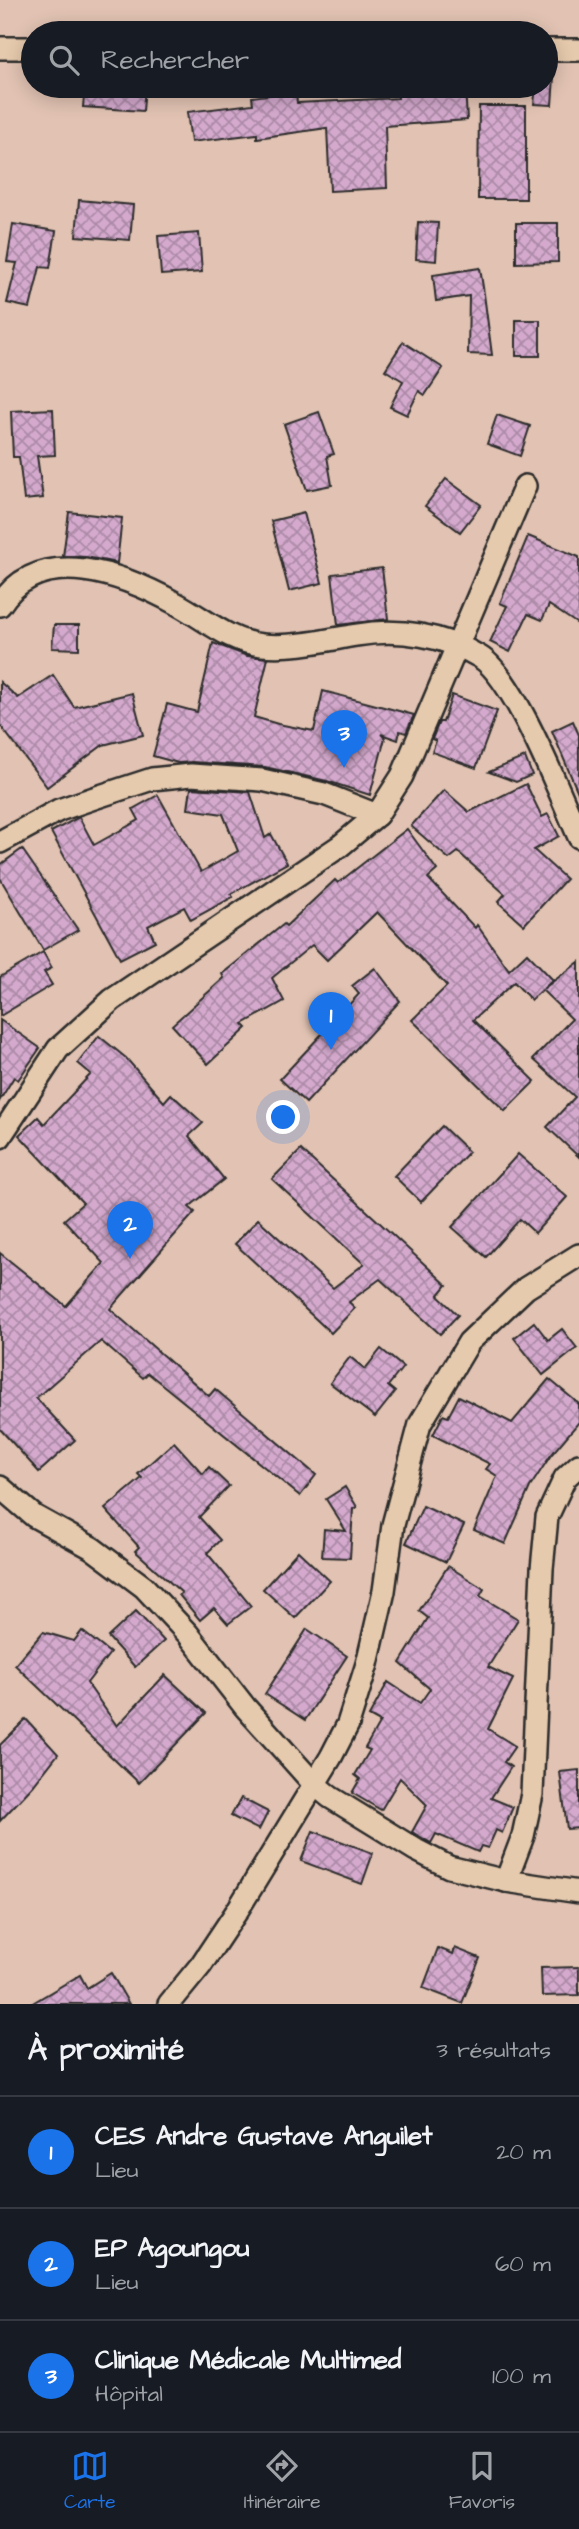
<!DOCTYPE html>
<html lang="fr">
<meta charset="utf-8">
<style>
body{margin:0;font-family:"Architects Daughter",sans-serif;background:#242831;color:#f1f3f6}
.you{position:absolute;left:284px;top:1118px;width:24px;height:24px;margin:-18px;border:5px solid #fff;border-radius:50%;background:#1a73e8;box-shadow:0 0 0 10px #1a73e833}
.badge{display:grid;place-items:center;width:46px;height:46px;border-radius:50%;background:#1a73e8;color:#fff;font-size:23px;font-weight:700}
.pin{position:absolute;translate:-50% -58px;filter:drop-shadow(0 2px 4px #0008)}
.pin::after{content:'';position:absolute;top:37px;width:24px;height:21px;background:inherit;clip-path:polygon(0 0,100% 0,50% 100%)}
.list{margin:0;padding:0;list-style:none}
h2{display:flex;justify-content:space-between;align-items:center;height:91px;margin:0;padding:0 28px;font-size:30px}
h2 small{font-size:23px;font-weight:400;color:#9ea1a6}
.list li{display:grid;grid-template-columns:46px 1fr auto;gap:21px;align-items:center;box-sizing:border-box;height:112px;padding:0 28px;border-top:2px solid #363941}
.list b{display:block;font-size:26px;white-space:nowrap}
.list p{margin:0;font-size:23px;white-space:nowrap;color:#9ea1a6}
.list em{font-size:23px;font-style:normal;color:#9ea1a6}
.icon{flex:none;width:38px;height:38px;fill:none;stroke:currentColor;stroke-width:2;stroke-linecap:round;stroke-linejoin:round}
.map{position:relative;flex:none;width:579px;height:2004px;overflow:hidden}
.search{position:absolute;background:#171b24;box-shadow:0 4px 18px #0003;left:21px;right:21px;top:21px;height:77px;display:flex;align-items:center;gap:18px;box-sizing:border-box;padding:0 24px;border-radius:38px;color:#9ea1a6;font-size:26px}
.sheet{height:427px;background:#171b24}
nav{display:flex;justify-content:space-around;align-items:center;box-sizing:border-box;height:98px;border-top:2px solid #363941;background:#171b24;font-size:19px;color:#9ea1a6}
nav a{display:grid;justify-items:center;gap:4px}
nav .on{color:#1a73e8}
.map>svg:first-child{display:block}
.building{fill:url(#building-cross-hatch);stroke:#2b2b2b;stroke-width:2}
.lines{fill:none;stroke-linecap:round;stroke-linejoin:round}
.street-casing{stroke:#2b2b2b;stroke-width:26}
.street{stroke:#e6caad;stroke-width:21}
</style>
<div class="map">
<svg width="579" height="2004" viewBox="0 0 579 2004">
<defs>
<pattern id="building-cross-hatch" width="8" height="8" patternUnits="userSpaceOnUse" patternTransform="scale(1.75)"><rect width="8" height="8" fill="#d4a9cd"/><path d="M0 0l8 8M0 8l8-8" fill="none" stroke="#ac8aa7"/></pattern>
</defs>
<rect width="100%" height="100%" fill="#e2c3b3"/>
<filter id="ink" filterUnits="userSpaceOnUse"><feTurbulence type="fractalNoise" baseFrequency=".0143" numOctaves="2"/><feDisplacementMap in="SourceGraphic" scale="14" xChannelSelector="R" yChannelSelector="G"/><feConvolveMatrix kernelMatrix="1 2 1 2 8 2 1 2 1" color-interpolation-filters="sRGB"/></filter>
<g filter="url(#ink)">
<g class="building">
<path d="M546,63h9l-3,42 -18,-1 2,-18h10z"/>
<path d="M85,86h60l-2,25 -60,-4z"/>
<path d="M397,86h68l2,34 -82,6 2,62 -57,3 -3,-63 -70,10v-4l-66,8 -4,-30 66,-8 -1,-7 44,-6 1,12 101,-5z"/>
<path d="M479,106h47v93h-48z"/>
<path d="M79,200l54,5 -3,35 -54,-4z"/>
<path d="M418,222l20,1 -2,38 -20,-2z"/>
<path d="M516,223h42v39l-42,1z"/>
<path d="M13,224l43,7 -6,37 -10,-1 -10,41 -23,-5 10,-40 -10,-1z"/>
<path d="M199,233l3,39 -41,3 -3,-39z"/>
<path d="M480,268l4,26 8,61 -24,-1 1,-58 -33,5 -3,-26z"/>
<rect x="516" y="320" width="24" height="36"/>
<path d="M403,342l40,26 -18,27 -6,-4 -12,24 -17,-8 13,-26 -18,-11z"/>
<path d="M53,409l2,46 -18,1 6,42 -19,2 -5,-43h-6l-2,-46z"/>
<path d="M319,412l15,42 -7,2 5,29 -25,5 -23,-66z"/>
<path d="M497,415l33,11 -10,30 -33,-12z"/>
<path d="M446,479l35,26 -21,27 -35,-26z"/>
<path d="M69,512l53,6 -5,45 -31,-6 -23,-1z"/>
<path d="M304,513l18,70 -33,8 -18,-70z"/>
<path d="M528,536l51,21v68l-30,-20 -7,15 -14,-6 -18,38 -20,-10 17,-36 -7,-3z"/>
<path d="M382,568l6,51 -50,6 -6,-51z"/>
<path d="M54,625h25v24l-27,-1z"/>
<path d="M213,643l34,13 21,2 -14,59 24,7 36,7 9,-40 91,24 -8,18 -6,-2 -2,9 -17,-6 4,4 -15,57 -43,-14 -62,-14 -73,-5 -14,1 -25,-7 14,-52 30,8z"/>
<path d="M53,675l21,32 58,-14 11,42 -40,10 -56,42 -47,-62v-43l18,16z"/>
<path d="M452,695l45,16 -21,57 -44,-16 4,-11 -4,-2 7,-17h4z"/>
<path d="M573,721l6,14v60l-27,-64z"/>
<path d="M525,757l7,18 -16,7 -27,-10z"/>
<path d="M526,784l16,33 6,-3 11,22 -25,14 32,29 -42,46 -26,-23 7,-8 -47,-42 -9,7 -38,-33 33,-36 25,22z"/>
<path d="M191,788l59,4 15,46 6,-4 16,29 -56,31 2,3 -42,23 -7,-13 -36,19 7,15 -35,18 -69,-127 28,-15 15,28 45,-25 -6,-11 25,-14 43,77 37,-21 -15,-37 -35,-5z"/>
<path d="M407,829l30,41 -9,8 47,50 2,-3 32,45 18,-17 26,27 -10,9 36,-27v195l-32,-30 28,-30 -42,-38 39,-40 -30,-29 -11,10 -17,-18 -41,38 62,61 -30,30 -93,-91 35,-34 -70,-74 -50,48 -15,-15 -40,33 12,23 -41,23 4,4 -39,36 -36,-39 52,-47 -2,-4 62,-50 2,2 49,-46 3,3z"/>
<path d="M22,849l56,81 -35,20 -43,-72v-13z"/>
<path d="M43,952l9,16 -8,4 8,13 -52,31v-39z"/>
<path d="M375,968l25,33 -94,102 -26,-24 79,-85 -7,-8z"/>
<path d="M0,1020l40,28 -22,32 -4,-3 -14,23z"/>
<path d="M99,1036l27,22 38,44 7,-8 32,29 -14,13 35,43 -35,28 6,5 -85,97 99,87 6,-7 101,86 -16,21 -152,-123 -5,5 -42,-37 -65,57 39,42 -36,32 -39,-43v-176l66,53 38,-43 -40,-43 19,-17 -64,-68 19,-18 6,7 47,-50 -13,-11z"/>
<path d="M442,1126l27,26 -48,50 -27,-26z"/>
<path d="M301,1150l146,135 -9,11 20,19 -18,19 -60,-55 -31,23 6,6 -24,25 -96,-89 23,-25 75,69 31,-24 -92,-85z"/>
<path d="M518,1154l49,43 -32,36 -15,-14 -34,38 -34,-30z"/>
<path d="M534,1322l14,18 14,-11 15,19 -34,27 -29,-37z"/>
<path d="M381,1349l22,18 -15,19 7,6 -20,25 -45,-34 20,-26 15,12z"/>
<path d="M549,1379l30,25v18l-28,33 -21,32 -25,57 -31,-14 23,-54 -11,-7 4,-5 -57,-29 10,-20 5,2 11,-21 53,27z"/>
<path d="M174,1442l29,32 6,-7 20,19 -30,31 21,23 -13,13 44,53 -23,18 -14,-16 -14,12 -21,-25 3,-2 -47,-42 4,-4 -34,-38 37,-31 -4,-4z"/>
<path d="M345,1487l12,20 -4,2 -3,49 -28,-1 2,-28 22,2 -20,-32z"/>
<path d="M423,1506l41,19 -18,37 -40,-19z"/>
<path d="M298,1551l32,30 -35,37 -32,-29z"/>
<path d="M448,1566l36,23 -4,7 38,23 -30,48 25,12 -25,50 27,17 -11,16 7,5 -20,31 22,9 -11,26 -6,-3 -8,18 -7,-2 -3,6 -42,-18 -5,9 -19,-11 15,-27 -27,-27 -19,32 -29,-17 8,-14 -5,-4 15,-25 -5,-2 15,-26 -11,-6 19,-34 32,21 10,-14 -30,-26 28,-45 -9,-7z"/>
<path d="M136,1611l28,30 -29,26 -27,-30z"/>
<path d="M307,1629l40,27 -42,64 -40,-26z"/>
<path d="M82,1631l28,22 -23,30 30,43 48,-51 41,38 -67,70 -124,-118 28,-33 31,9z"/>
<path d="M26,1719l32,35 -25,32 -33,35v-76z"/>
<path d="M579,1770v58l-12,1 -7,-57z"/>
<path d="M241,1798l27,14 -9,18 -28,-14z"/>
<path d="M313,1831l60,22 -11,31 -61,-23z"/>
<path d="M438,1948l15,6 2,-6 25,10 -18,45 -39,-15z"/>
<path d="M579,1967v28l-37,1 -1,-28z"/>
<path d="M111,1973l18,31h-98l49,-29 7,13z"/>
</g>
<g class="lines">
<defs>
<g id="street">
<path d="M0,48h33"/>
<path d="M546,50h33"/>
<path d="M0,605c40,-63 125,-30 177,-1 28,15 53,38 85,41 33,3 64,-5 95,-10 42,-7 87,0 123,22 35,21 81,140 99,180"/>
<path d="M0,842l59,-32 38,-13 55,-18 39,-4 71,5 62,14 53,21 25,-39 123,-290"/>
<path d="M0,1137l58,-88 54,-49 228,-154 37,-31"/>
<path d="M0,1487l34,29 58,32 52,39 44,47 57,73 69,77 16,13 86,53 33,17 57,14 73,11"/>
<path d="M506,1881l17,-45 9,-42 10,-225 5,-52 18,-39 14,-13"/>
<path d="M169,2004l32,-39 36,-54 94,-154 17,-33 19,-60 17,-73 9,-66 27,-101 49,-82 57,-54 53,-33"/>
</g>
</defs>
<use href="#street" class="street-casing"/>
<use href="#street" class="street"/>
</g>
</g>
</svg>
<div class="you"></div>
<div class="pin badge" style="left:331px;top:1050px">1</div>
<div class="pin badge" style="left:130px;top:1259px">2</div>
<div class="pin badge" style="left:344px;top:768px">3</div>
<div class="search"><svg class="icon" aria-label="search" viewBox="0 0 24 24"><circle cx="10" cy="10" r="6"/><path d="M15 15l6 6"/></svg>Rechercher</div>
</div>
<section class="sheet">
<h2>À proximité<small>3 résultats</small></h2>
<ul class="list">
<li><span class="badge">1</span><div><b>CES Andre Gustave Anguilet</b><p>Lieu</p></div><em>20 m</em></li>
<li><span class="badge">2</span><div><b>EP Agoungou</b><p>Lieu</p></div><em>60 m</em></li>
<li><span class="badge">3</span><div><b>Clinique Médicale Multimed</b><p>Hôpital</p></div><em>100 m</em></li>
</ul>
</section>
<nav>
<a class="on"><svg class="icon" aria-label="map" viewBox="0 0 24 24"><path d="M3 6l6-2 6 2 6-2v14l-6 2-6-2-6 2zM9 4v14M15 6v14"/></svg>Carte</a>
<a><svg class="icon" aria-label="directions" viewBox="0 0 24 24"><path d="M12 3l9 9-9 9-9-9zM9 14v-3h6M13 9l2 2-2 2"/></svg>Itinéraire</a>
<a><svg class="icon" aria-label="saved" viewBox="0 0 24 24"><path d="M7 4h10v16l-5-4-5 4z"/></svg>Favoris</a>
</nav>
